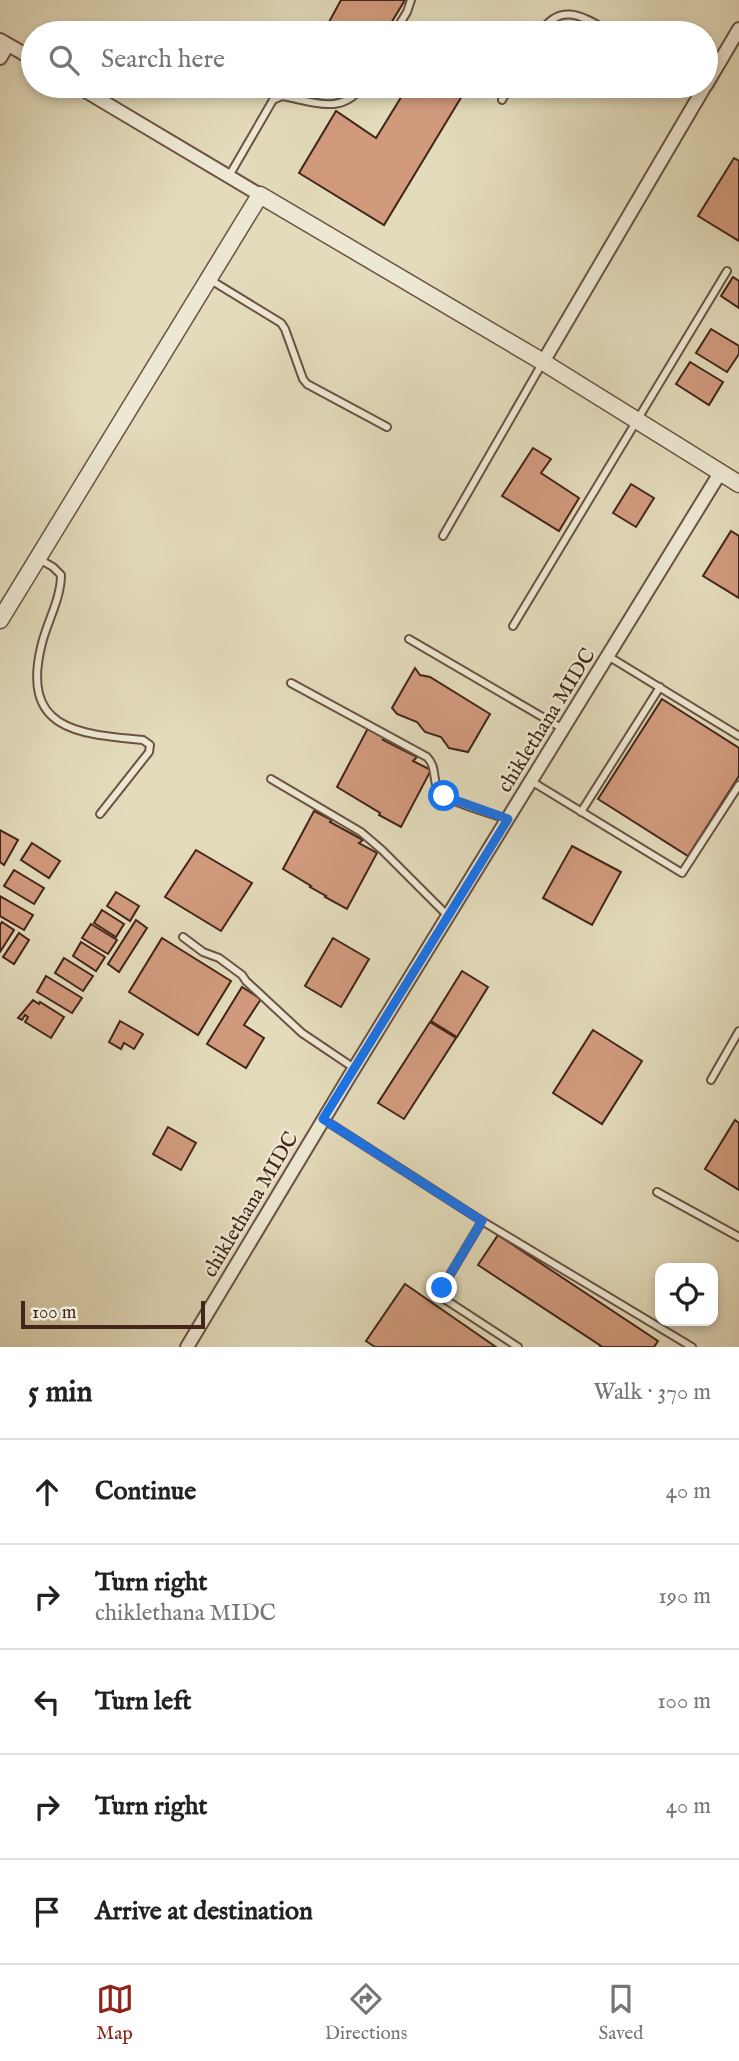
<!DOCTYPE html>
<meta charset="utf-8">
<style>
body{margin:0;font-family:"IM FELL English",serif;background:#f6f6f6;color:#222}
.controls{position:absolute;right:21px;bottom:21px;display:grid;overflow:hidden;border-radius:14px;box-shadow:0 4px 10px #0003}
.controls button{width:63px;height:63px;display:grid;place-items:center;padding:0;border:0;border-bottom:2px solid #e0e0e0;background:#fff;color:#222;font:35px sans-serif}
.scale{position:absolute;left:21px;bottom:18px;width:184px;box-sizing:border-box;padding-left:7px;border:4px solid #43251a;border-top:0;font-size:19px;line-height:24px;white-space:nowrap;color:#43251a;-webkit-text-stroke:5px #ede8d3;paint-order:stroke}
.stop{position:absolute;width:21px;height:21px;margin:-16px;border:5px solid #1a73e8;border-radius:50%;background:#fff}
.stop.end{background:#1a73e8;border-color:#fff;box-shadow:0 2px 7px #0008}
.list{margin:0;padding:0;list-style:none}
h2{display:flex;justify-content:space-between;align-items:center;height:91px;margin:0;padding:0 28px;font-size:30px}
h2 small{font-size:23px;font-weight:400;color:#767676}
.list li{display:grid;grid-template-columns:46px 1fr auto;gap:21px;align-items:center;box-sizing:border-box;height:105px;padding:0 28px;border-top:2px solid #e0e0e0}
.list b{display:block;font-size:26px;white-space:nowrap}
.list p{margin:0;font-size:23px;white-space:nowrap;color:#767676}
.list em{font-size:23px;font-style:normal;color:#767676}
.icon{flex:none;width:38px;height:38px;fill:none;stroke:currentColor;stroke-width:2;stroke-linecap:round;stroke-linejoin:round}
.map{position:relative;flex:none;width:739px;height:1347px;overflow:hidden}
.search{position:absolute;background:#fff;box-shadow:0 4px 10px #0003;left:21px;right:21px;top:21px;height:77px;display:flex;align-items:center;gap:18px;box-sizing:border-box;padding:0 24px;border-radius:38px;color:#767676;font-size:26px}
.sheet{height:616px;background:#fff}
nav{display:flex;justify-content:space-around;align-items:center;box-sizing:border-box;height:98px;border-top:2px solid #e0e0e0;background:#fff;font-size:19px;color:#767676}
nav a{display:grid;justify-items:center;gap:4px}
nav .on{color:#8f2418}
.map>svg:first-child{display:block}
.building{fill:#d19a7d;stroke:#43251a;stroke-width:2}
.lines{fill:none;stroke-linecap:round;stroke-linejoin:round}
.service-casing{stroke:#6b5242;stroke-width:10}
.minor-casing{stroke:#6b5242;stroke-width:16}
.tertiary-casing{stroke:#6b5242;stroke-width:19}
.service{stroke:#ede8d3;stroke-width:6}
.minor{stroke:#ede8d3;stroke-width:12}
.tertiary{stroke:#ede8d3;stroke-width:16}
.route{stroke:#1a73e8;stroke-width:9}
.labels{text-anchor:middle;stroke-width:5;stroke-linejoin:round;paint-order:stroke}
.street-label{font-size:21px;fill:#43251a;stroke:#ede8d3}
</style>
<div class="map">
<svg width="739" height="1347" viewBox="0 0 739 1347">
<rect width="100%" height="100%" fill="#e3dbbb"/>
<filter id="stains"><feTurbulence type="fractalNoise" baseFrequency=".00286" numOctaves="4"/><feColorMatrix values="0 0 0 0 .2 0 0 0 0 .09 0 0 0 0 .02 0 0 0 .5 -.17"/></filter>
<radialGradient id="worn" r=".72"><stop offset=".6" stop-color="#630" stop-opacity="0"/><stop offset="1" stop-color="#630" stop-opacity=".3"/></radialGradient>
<g class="building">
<path d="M341,0h64l-20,33h-62z"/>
<path d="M327,86h28l-8,13z"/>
<path d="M408,86h60l-84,139 -85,-52 37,-62 40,27z"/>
<path d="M734,158l5,3v80l-41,-25z"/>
<path d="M733,277l6,4v27l-18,-12z"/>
<path d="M711,329l28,17v8l-12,18 -31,-19z"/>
<path d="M690,362l33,20 -14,23 -33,-21z"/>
<path d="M533,448l18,11 -10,14 38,25 -20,33 -57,-35z"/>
<path d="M631,484l23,14 -18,29 -23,-14z"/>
<path d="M731,531l8,5v62l-36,-22z"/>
<path d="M415,668l5,7 10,2 60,37 -22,38 -19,-4 -8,-11 -16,-5 -8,-10 -20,-8 -5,-6z"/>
<path d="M662,699l77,49v28l-51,80 -90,-57z"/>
<path d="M368,728l18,10 -3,2 34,17 -4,4 18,9 -30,57 -22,-12 1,-2 -43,-26z"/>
<path d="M314,811l18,9 -2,2 33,18 -4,3 18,10 -30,56 -22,-12 1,-1 -16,-9 1,-1 -28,-17z"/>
<path d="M0,830l18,10 -14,25 -4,-3z"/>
<path d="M32,843l28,18 -11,17 -28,-18z"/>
<path d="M572,846l49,26 -29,53 -49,-27z"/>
<path d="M196,850l56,33 -31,48 -56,-34z"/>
<path d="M14,870l30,18 -10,16 -30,-18z"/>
<path d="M116,892l23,14 -9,15 -23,-15z"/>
<path d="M0,896l33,19 -9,15 -24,-14z"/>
<path d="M102,910l22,14 -8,13 -22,-14z"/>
<path d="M136,920l11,8 -28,44 -11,-8z"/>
<path d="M2,922l12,8 -14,22v-27z"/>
<path d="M91,924l26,16 -9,14 -26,-16z"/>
<path d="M19,933l10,7 -15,24 -11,-7z"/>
<path d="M162,938l69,43 -33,54 -69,-43z"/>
<path d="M333,938l36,21 -28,48 -36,-21z"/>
<path d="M81,942l24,15 -9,14 -23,-15z"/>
<path d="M64,958l29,18 -10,15 -28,-18z"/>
<path d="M462,971l26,16 -31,50 -26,-16z"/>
<path d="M46,976l36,22 -10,15 -35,-21z"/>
<path d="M242,987l19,12 -17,26 20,13 -18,30 -39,-24z"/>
<path d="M33,1000l6,4 1,-2 24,15 -13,21 -26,-16 3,-5 -3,-2 -3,5 -4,-2z"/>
<path d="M120,1021l23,13 -9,15 -10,-6 -3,6 -12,-7z"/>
<path d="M430,1022l26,16 -52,81 -26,-16z"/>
<path d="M593,1030l49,31 -40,63 -49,-31z"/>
<path d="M735,1120l4,3v67l-34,-21z"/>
<path d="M168,1127l28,16 -15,27 -28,-16z"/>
<path d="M498,1235l160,106 -4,6h-54l1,-1 -123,-81z"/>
<path d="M405,1284l91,63h-121l-9,-6z"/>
</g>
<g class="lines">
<defs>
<g id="service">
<path d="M394,33l13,-21 4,-12"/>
<path d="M540,33c21,-33 45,-15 72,0"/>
<path d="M502,100l8,-14"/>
<path d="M229,176l44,-76 9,-4c30,5 60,20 80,-10"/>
<path d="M209,279l72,44 4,6 18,50 4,5 80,43"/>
<path d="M443,536l100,-174"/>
<path d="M39,559l14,8 8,8c0,23 -13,45 -19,68 -22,86 33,91 101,97l7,5 -1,7 -49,62"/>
<path d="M513,626l214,-355"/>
<path d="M409,639l154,90"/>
<path d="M608,656l131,80"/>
<path d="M291,683l136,74c9,9 6,20 10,31 5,13 56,26 70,31"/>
<path d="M271,779l90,53 21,18 66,66"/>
<path d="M531,781l151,92 57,-88"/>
<path d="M581,812l79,-125"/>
<path d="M183,937l20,15 16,6 23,17 4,6 56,52 52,35"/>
<path d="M711,1080l28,-49"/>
<path d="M323,1119l159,102 210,126"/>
<path d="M657,1192l82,45"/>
<path d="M482,1221l-40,67 1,8 3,4 72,47"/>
</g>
<g id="minor">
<path d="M0,40l33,19"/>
<path d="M0,58l8,-13"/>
<path d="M706,85l33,-56"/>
<path d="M77,86l183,109"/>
<path d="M543,362l162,-276"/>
<path d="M187,1347l162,-270 371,-604"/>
</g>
<path id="tertiary" d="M0,620l260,-425 283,167 196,122"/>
</defs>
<use href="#service" class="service-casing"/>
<use href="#minor" class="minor-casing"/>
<use href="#tertiary" class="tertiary-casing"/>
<use href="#service" class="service"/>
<use href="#minor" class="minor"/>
<use href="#tertiary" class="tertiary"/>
</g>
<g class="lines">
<path class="route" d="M442,1288l40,-67 -159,-102 185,-300 -64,-23"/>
</g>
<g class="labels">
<g class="street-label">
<text transform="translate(546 720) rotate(-58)" y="7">chiklethana MIDC</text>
<text transform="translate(250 1204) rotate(-59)" y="7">chiklethana MIDC</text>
</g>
</g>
<rect width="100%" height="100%" filter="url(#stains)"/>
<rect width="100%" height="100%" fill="url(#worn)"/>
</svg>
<div class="controls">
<button><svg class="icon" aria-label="locate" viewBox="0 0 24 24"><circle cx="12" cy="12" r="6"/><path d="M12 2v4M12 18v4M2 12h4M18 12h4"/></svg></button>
</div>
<div class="scale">100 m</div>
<div class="stop" style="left:444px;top:796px"></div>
<div class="stop end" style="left:442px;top:1288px"></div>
<div class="search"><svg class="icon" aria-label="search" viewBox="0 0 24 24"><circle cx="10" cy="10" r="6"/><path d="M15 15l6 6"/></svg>Search here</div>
</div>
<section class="sheet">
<h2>5 min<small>Walk · 370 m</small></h2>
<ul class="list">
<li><svg class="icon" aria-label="ahead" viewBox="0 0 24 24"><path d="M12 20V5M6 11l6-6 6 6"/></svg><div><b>Continue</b></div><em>40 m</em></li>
<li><svg class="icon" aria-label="right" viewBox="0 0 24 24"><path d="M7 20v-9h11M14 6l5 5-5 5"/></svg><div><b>Turn right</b><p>chiklethana MIDC</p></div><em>190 m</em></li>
<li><svg class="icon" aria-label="left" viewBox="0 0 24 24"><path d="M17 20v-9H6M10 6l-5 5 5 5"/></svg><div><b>Turn left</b></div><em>100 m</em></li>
<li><svg class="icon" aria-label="right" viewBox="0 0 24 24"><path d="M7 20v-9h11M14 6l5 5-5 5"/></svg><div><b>Turn right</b></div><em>40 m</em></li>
<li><svg class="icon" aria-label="arrive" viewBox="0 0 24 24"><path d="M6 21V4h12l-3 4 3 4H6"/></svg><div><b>Arrive at destination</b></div></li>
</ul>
</section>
<nav>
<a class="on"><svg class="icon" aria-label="map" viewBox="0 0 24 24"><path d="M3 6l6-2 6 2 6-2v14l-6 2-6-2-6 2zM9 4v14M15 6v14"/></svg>Map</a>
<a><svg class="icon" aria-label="directions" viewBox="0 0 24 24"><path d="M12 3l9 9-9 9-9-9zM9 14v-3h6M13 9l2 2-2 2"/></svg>Directions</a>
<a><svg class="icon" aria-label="saved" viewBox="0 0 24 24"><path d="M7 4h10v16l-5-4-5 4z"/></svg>Saved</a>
</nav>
